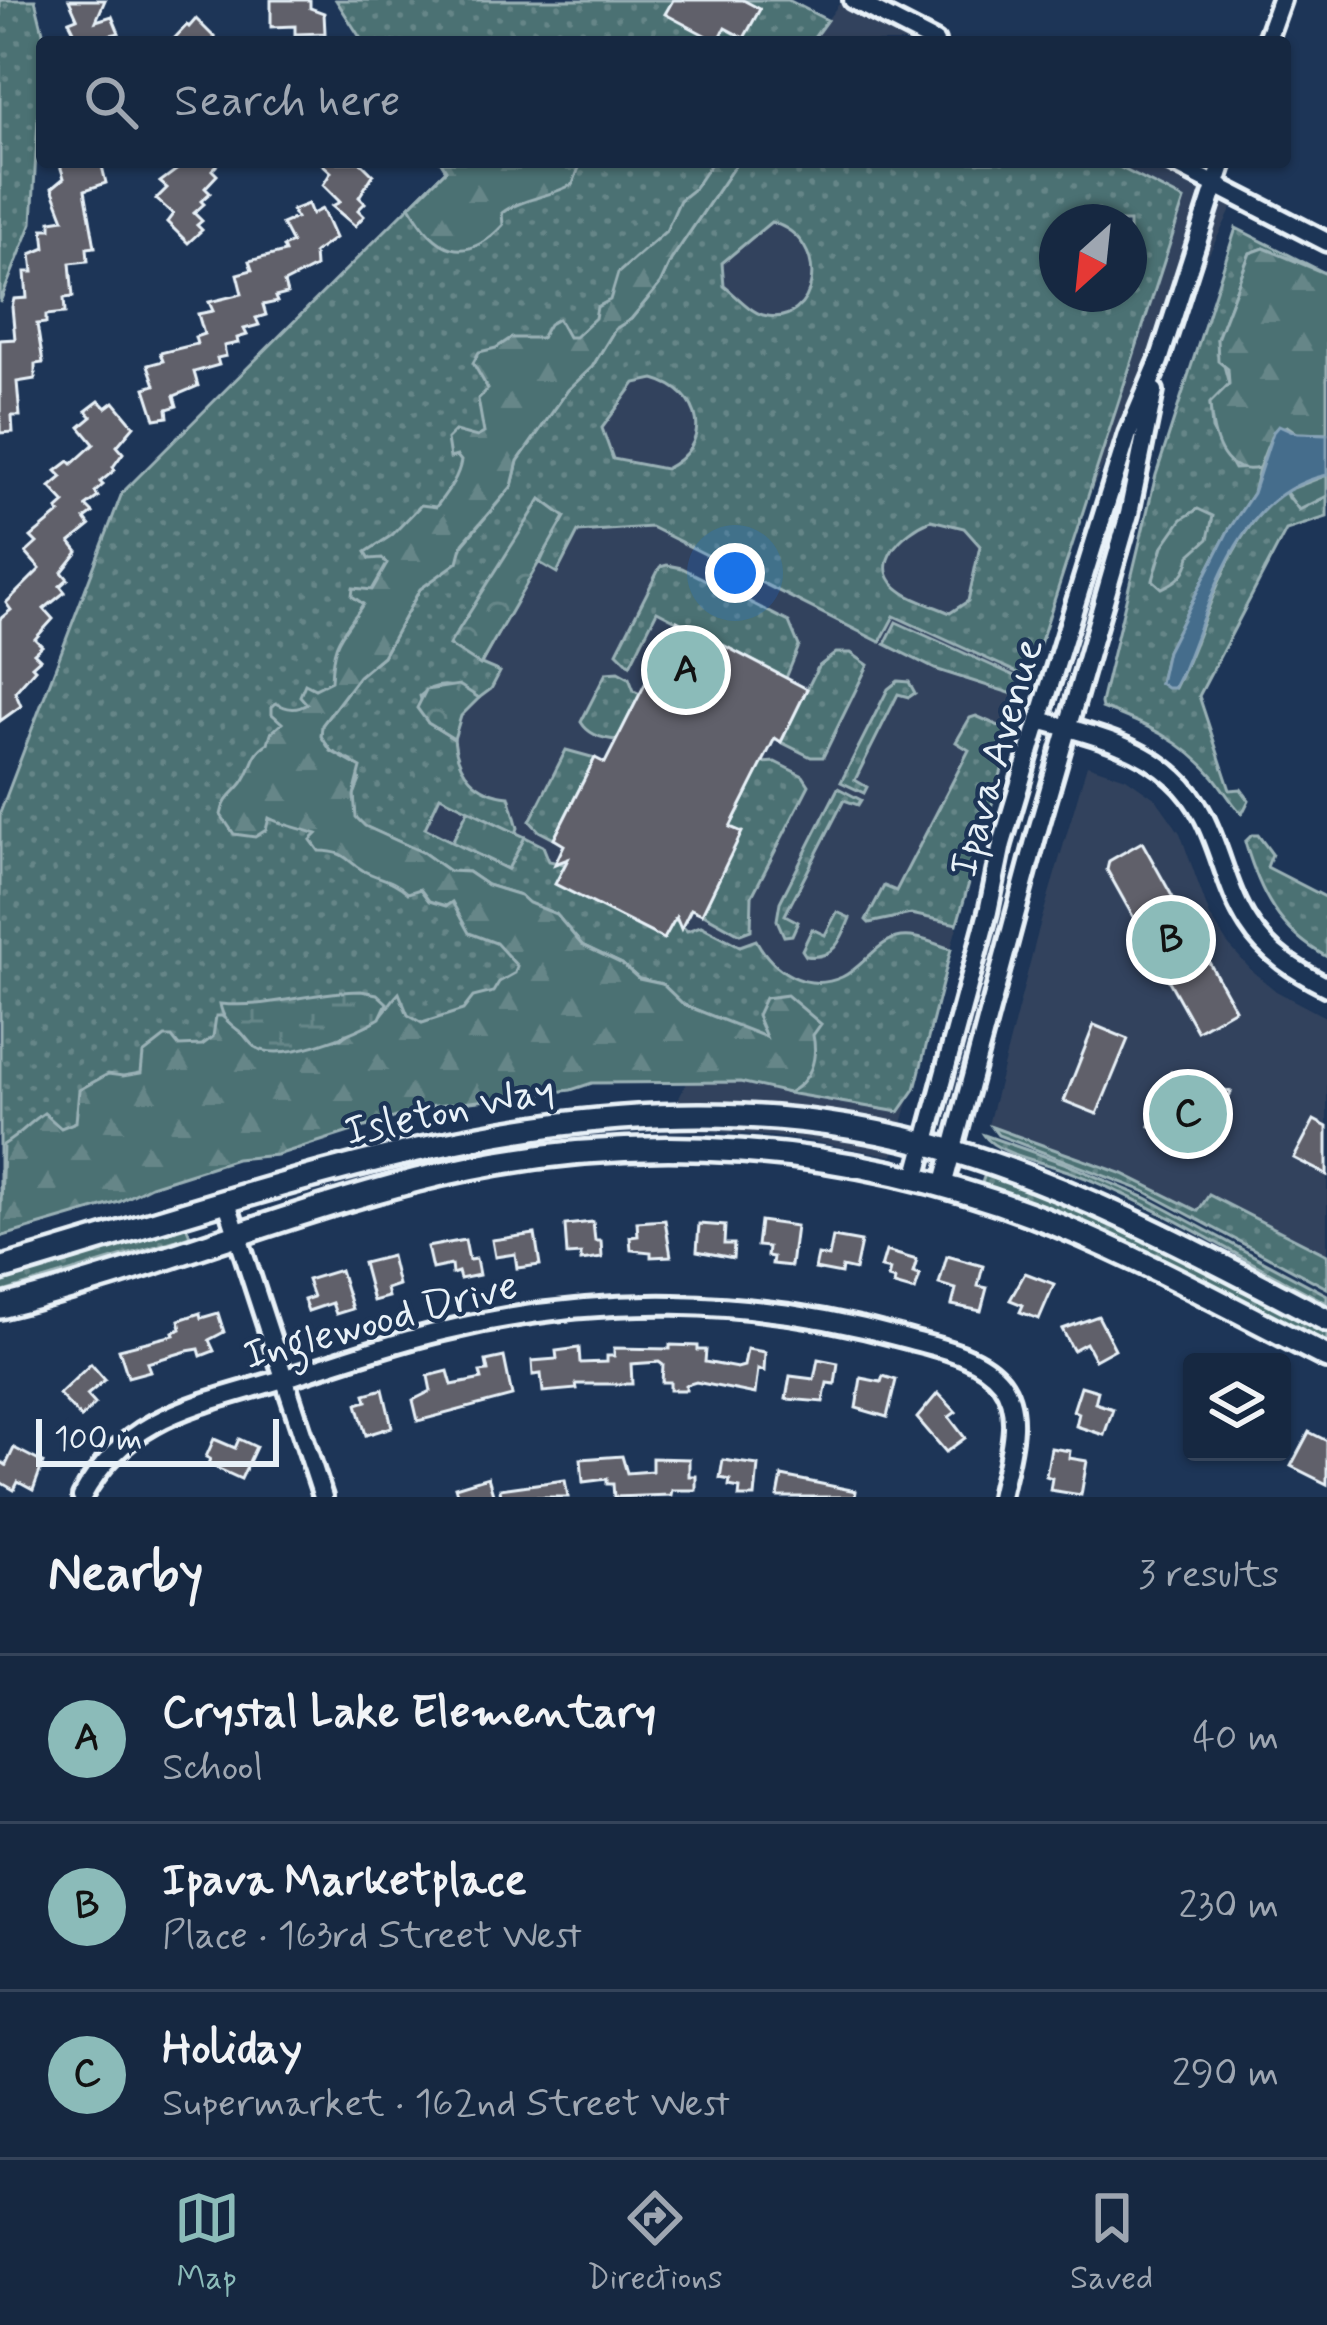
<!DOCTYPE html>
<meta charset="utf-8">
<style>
body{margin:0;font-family:Mynerve,sans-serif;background:#1f3048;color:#f1f3f6}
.controls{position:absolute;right:36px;bottom:36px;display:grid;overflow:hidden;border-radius:12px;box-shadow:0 3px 9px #0004}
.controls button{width:108px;height:108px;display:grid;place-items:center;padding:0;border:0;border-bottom:3px solid #35445a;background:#162841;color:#f1f3f6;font:60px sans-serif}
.compass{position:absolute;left:1039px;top:204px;width:108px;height:108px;border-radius:50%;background:#162841;box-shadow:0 3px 9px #0004;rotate:207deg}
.scale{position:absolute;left:36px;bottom:30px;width:243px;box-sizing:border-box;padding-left:12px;border:6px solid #e8f1f8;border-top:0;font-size:33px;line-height:42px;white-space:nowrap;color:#e8f1f8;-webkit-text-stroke:9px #1d3557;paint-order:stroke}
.you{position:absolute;left:735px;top:573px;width:42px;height:42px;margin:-30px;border:9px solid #fff;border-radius:50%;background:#1a73e8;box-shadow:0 0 0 18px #1a73e833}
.badge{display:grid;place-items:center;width:78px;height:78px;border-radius:50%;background:#8bbbb9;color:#111;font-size:39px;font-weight:700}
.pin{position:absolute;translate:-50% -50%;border:6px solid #fff;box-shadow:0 3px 12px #0006}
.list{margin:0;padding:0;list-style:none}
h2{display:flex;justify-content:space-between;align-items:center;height:156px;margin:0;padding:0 48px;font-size:51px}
h2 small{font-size:39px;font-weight:400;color:#9ea6b1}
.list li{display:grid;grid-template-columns:78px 1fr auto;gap:36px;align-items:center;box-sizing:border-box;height:168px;padding:0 48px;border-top:3px solid #35445a}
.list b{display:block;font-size:45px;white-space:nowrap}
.list p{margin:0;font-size:39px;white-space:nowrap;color:#9ea6b1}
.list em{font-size:39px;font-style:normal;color:#9ea6b1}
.icon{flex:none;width:66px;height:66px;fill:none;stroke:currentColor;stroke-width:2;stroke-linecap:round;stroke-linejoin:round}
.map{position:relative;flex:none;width:1327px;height:1497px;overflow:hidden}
.search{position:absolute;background:#162841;box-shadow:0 3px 9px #0004;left:36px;right:36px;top:36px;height:132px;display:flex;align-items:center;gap:30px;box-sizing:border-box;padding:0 42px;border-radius:12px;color:#9ea6b1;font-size:45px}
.sheet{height:660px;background:#162841}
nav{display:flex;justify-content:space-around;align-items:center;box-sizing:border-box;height:168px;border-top:3px solid #35445a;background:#162841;font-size:33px;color:#9ea6b1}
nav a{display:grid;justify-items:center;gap:6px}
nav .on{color:#8bbbb9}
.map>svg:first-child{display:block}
.built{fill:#31425d;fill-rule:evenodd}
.grass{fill:url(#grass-dots);stroke:#9ab1b6;stroke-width:3;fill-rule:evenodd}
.forest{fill:url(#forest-firs);stroke:#9ab1b6;stroke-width:3}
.wetland{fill:url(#wetland-marsh);stroke:#9ab1b6;stroke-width:3}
.park{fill:url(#park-crowns);stroke:#9ab1b6;stroke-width:3}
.water{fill:#446d8c;stroke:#86a2b7;stroke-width:3}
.building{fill:#60606a;stroke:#e8f1f8;stroke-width:3}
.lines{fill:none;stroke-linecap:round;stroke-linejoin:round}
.minor-casing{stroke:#e8f1f8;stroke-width:26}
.major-casing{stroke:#e8f1f8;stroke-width:30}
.minor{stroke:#1d3557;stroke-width:16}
.major{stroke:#1d3557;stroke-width:21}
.labels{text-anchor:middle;stroke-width:9;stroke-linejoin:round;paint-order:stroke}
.street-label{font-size:42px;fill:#e8f1f8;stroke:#1d3557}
</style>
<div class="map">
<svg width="1327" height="1497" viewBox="0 0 1327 1497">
<defs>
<pattern id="grass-dots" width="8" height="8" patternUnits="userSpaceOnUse" patternTransform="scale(3)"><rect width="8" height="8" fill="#4c7173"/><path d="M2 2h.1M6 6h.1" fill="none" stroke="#668688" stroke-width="1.8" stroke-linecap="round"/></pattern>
<pattern id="forest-firs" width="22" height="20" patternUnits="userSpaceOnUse" patternTransform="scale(3)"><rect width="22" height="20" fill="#4c7173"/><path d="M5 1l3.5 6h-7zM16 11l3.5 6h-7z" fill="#668688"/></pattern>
<pattern id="wetland-marsh" width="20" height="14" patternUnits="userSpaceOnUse" patternTransform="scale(3)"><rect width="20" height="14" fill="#4c7173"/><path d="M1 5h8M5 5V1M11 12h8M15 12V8" fill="none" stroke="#668688"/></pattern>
<pattern id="park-crowns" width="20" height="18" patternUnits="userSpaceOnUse" patternTransform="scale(3)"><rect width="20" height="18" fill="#4c7173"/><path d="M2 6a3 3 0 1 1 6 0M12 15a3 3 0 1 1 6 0" fill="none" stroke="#668688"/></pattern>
</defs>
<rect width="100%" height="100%" fill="#1d3557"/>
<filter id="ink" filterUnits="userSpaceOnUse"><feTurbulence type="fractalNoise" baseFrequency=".00833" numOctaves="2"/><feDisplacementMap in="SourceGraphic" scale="24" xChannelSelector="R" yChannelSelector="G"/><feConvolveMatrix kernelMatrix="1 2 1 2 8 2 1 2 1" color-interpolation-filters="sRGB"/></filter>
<g filter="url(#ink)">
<g class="built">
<path d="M842,0h11l82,42h-124z"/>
<path d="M722,162h449l67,34 -175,351 -170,609 -95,-17 -89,-8h-46l49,-101 -459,-237zM1057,222h72v72h-72z"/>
<path d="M1087,765l39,13 30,21 24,34 30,83 17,27 26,29 23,19 51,27v237l-117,-60 -11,17 -76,-38 -135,-49 51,-197z"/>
</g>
<g class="grass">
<path d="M0,0h35l8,32 -11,191 -32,79z"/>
<path d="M336,0h452l39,20 -16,22h-448z"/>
<path d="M441,162h281l-469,630 460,237 -125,53 -106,11 -233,61 -249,77v-418l122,-320 324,-323z"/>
<path d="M737,162h372l75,38 -155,478 -135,-62 -14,26 -229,-115 -73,5 -21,41 -17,-10 23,-50 -82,151 19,8 -9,17 -12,9c-19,-12 -41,-20 -59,-2l8,27 26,16c3,33 22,54 55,57l9,32 -2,5 -76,-37 -15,32 82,41 18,-32 18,9 6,15 16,3 -9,20 107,55 12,-20 12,12 14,-5 39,20 16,-6c17,31 50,53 86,37 20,-9 33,-33 54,-39 17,-5 39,6 55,11l-36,140 -16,23 -111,-19c33,-17 27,-51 18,-81l-10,-5 -36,17 8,15 -84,-34 -22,-21 -23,-5 -17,-15 -40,-19 -26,-31 -28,-11 -8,-8 -33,-10 -19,-13 -19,-1 -25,-18 -60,-27 -9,-9 -1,-22 6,-15 -8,-19 -21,-10 -10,-14 1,-12 37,-49 24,-20 37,-67 37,-27 6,-18 49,-58 6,-25 50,-71 24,-23 23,-38 16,-10 29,-35 11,-24zM771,222c64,19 46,108 -8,93 -14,-4 -27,-20 -39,-29l-2,-23zM1057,222h72v72h-72zM654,379c49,13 60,66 11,90l-52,-10 -11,-31 33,-45zM931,520l33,8 16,18 -12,55 -18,12c-14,-7 -33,-11 -46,-20 -41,-26 0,-62 27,-73z"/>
<path d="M1236,228l91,46 -63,-26 -14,5 -4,10 -29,76 12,45 -19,20 2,25 22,40 25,-1 -6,25 -25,38 -61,120 -7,32 15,5c34,-67 47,-151 110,-197l3,7 25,6 14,-8v21l-41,13 -87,166 31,94 11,-1 8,11 -7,14c-11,-11 -19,-26 -29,-38 -30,-35 -69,-53 -111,-68l-1,-5 55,-228z"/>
<path d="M667,565l15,3 107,54 10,24 -13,32 -129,-67 -27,54 -13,-13 43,-85z"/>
<path d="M896,622l132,60 -6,15 -87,-28 -50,-25z"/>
<path d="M836,653h15l17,12 -45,92h-12l-30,-15 37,-75z"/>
<path d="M618,672l11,6 5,13 6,3 -23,46c-14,-1 -29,-6 -36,-18l25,-49z"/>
<path d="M898,681l11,1 6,11 -6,4 -11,-3 -43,86 12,7 -3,6 -23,-11 47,-93z"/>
<path d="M976,716l37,16 -56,192 -46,-10 -42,9 -3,-3 18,-34 12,5 73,-141 -13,-8 14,-24z"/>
<path d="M566,750l29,8 -41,81 -15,-8 -9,-10z"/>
<path d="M775,762l28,14 6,9 -57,111 -1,34 -11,4 -38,-21 39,-81 -11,-5 32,-64z"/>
<path d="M838,788l23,12 -3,5 -14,-5 -59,115 13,7 -6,13 -8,1 -7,-16 3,-18z"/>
<path d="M1252,835h6l14,19 -5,13 60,31v59c-48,-26 -67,-64 -82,-115z"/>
<path d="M837,912l13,6c-9,23 -17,42 -44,38l-4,-6 10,-21 13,6z"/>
<path d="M992,1127l131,47 75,37 11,-16 118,60v33l-183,-97 -146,-56z"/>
<path d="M984,1135l80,28 82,35 181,97v8c-87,-44 -168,-98 -259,-132 -24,-9 -72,-17 -84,-36z"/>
<path d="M985,1174c120,38 230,99 342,156v16c-112,-58 -224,-124 -346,-160z"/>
<path d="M186,1225l4,11 -190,57v-14z"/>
</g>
<g class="forest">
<path d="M441,162h140l-8,22c-21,12 -55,16 -71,29l1,12c-38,41 -68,27 -93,-19l36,-36z"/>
<path d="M712,162h25l-66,98 -11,24 -29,35 -16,10 -23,38 -24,23 -50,71 -6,25 -49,57 -5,19 -38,27 -37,67 -24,20 -37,49 -1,11 10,15 30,17 -7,27 2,22 9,9 59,27 25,18 19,1 19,13 33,10 9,8 27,11 26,31 40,19 17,15 23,5 22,21 82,32 -9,-22 8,-17 22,-3 34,29 -8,11c5,24 -2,46 -25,58l-48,-11 -148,1 -21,7 -143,17 -151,48 -41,4 -85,27 -32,16 -119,35 3,-92c17,-10 26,-22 41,-32l17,15 15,-6 3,-32 29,-16 15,2 18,-3 2,-19 22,-17h7l7,9 23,-1 11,-8 3,-21h6l22,19 97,4c11,-10 16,-9 28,-15 14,-6 19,-20 30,-31l9,22 14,8 41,-13 10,-13 20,-5 6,-10 16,-9 2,-7 -21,-23 -27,-10 -17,-31 -6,4 -17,-5 -9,-12 -12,4c-17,-15 -26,-13 -44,-22 -21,-12 -16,-19 -45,-20l-8,-11 6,-6c-17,-6 -32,-8 -48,-16l-3,12 -11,7 -21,-3 -13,-19c3,-17 11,-19 21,-32 12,-16 8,-29 26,-40l3,-10 11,-10 -10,-9v-7l4,-4c11,6 20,8 31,1l-7,-8 5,-12 10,5 16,-8c2,-44 10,-43 32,-77l-11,-8 1,-8 19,2 15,-26 -5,-6 -12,1 -4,-7 26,-17 29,-30 15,2c11,-15 22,-28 25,-46l-4,-5 -7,2 -3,-19 8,-8 22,6 7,-4 -6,-34 10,-10 -15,-26 6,-11 17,-4 15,-10h30l8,-14 9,-5 10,18h7l20,-19 2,-11 13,-7 8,-27 48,-42 14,-31 14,-11z"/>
<path d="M1264,248l63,26v160l-30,-1 -10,-7 -14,6 -14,36c-38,9 -47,-33 -49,-65l19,-19 -1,-15 -10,-8 -1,-22 33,-86z"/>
<path d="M1327,475v21l-28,14 -14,-19z"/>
<path d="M1198,509l15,7 -5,23 -18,16c-3,18 -11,26 -28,33l-9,-8 10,-34 19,-27z"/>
</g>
<path class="wetland" d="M361,991l16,3 10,9 -7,15c-23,14 -98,46 -125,29 -4,-2 -10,-11 -13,-14 -12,-9 -19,-13 -22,-29 50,5 91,-13 141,-13z"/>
<g class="park">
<path d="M541,499l24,18 -85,148 -31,-20z"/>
<path d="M459,685l20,13 -18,18 -7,23 -26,-16 -11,-15 9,-18z"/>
<path d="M468,810l57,27 -17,32 -56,-27z"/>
</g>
<path class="water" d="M1279,425l18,8 30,1v41c-91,19 -114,123 -145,197l-8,16h-7l-7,-5 7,-32 61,-120 25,-38 20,-61z"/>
<g class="building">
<path d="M69,0h36l-9,21 16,-5 7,17 -9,2 3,7h-65l26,-11 -5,-10 8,-3z"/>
<path d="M271,0h39v8l14,5 1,20 -30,1v-8l-24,1z"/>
<path d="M673,0h70l17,9 -16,29 -19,-10 -7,14 -53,-28z"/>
<path d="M196,19l23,23h-48l16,-17 2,2z"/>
<path d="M59,162h42l5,21 -21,7 10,57 -8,1 1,13 -18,2 3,34 -9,1 1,15 -19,2v8l-9,1 6,39 -8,1v15l-18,3 3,34h-8l1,16 -13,1v-93l15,-1 -3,-32 2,-8 13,-1 -2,-26h8l-2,-18 14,-6 -2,-19h8v-8l13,-2 -12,-31 12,-10z"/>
<path d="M187,162h33l-8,8 5,5 -12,13 5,5 -9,8 3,3 -10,9 8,8 -5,4 5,5 -14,13 -21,-21 6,-8 -17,-15 11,-11 -7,-6z"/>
<path d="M320,162h40l13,13 -14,22 6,6 -7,7 6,6 -9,10 -23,-20 8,-4 -17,-17 8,-13z"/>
<path d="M308,204l4,10 10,-5 13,29 -21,15 1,14 -31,16 3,11 -12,3 2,5 -14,3 3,10 -10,3 3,7 -15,4 3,6 -10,3 1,5 -14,3 2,10 -9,2 2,7 -25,7 4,14 -24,10 3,10 -10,3 1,8 -13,2 -10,-31 10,-3 -7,-20 15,-4 -3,-8 37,-9 -2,-7 9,-3 -6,-20 15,-3 -4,-9 33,-8 -5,-20 15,-4 -3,-9 36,-9 -2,-5 9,-4 -10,-19 14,-6 -4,-8z"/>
<path d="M99,401l7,7 8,-6 20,24 -17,20 6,7 -10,14 2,3 -15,12 3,3 -8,7 3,5 -12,9 7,7 -8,6 5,7 -20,16 8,10 -16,20 6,7 -8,7 5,6 -21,17 9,10 -18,20 7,7 -8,7 6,6 -8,7 3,3 -20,23 6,14 -21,15v-102l11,-9 -5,-7 34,-34 -14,-16 11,-10 -6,-6 29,-24 -3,-3 8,-7 -15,-16 12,-10 -6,-6 13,-10 3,3 22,-20 -14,-17 12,-10 -6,-6z"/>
<path d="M677,621l130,68 -26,53 -6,-4 -45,89 12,5 -40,82 -11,-5 -10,20 -5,-12 -12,22 -109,-55 13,-25 -13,5 9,-19 -10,-6 41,-81 10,5z"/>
<path d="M1142,842l93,167 -38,22 -90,-161 2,-9z"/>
<path d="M1094,1025l34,14 -31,75 -33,-13z"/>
<path d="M1171,1072l60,20 -23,57 -58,-23z"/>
<path d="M1314,1120l13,7v48l-33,-17z"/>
<path d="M665,1220l6,36 -20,1v-5l-20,-2 -1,-13 8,-1 -1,-14z"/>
<path d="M760,1221l36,5 -5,40 -19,-2 1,-7 -6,-1 1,-9 -11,-1z"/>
<path d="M593,1222l2,19h6l1,17 -21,3v-7l-14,1 -2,-30z"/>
<path d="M699,1224l26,2 -1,18h10l-1,14 -36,-7z"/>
<path d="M535,1234l5,31 -23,3 -2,-14 -20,3 -3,-17z"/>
<path d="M833,1237l28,5 -6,28 -13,-3 -1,7 -26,-5 3,-14 11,2z"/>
<path d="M465,1240l4,20 7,-1 3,16 -19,4 -2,-7 -6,2 -1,-9 -19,4 -5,-22z"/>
<path d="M886,1251l31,9 -4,13 7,2 -5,16 -21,-6 1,-5 -7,-2 2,-8 -9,-2z"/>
<path d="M391,1256l7,29 -12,4 2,8 -15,4 -10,-38z"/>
<path d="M947,1256l36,10 -5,20 9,2 -6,23 -29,-6 4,-16 -17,-5z"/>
<path d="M340,1270l12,39 -16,5 -4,-11 -24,8 -4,-11 9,-3 -6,-17z"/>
<path d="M1025,1273l29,11 -15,35 -19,-7 3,-7 -13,-5z"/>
<path d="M200,1313l1,5 17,-5 6,19 -15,8 5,11 -13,5 -2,-7 -12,2 -40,12 3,8 -22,6 -9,-28 55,-14 -1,-3 8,-3 -2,-9z"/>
<path d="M1098,1316l17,33 -20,11 -9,-17 -13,7 -11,-21z"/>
<path d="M670,1345l28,1v4h8l-1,12 32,6 7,-2 3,-17 18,3 -1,19 -6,-2 -3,25 -59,-12 -10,3v5h-16v-8h-8l1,-17 -4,-3 -28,2 1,20h-56l1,5 -34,3 -2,-18 -8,1 -1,-14 25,-2 -1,-8 23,-3 1,15 27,-1v-6h7v-8l56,1z"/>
<path d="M504,1357l8,39 -94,25 -5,-21 18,-9 -3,-15 20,-5 4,14 30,-6 -2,-7 8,-1 -2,-10z"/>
<path d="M818,1359l20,4 -3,21 -8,-1 -4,19 -37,-3 4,-23 24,3z"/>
<path d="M91,1364l14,16 -18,15 8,9 -14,14 -22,-24z"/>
<path d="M883,1376l13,4 -9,37 -31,-9 5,-30 20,4z"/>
<path d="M1081,1386l17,5 -3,12 18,6 -9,26 -28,-9 3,-13 -6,-2z"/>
<path d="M383,1389l9,38 -26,8 -9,-31 10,-3 -2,-7z"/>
<path d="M938,1393l18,19 -7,5 16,21 -19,14 -29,-34z"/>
<path d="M1309,1432l18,9v43l-36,-18z"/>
<path d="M214,1439l21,9 4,-9 17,8 -15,32 -33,-15 2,-5 -4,-2z"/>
<path d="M14,1448l29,15 -10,27 -15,-8 -4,8 -14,-8v-21l6,4z"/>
<path d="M1051,1448l19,3 -1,7 18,3 -6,34 -31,-5 2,-12 -6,-2z"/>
<path d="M622,1456l5,17 25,-2v-13l37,1v17h7v14h-24l-1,5 -57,2 -1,-13h-6v-5l-24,3 -2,-23z"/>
<path d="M723,1460l35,5 -3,32h-16l1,-9 -11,-2 1,-6 -10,-2z"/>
<path d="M782,1476l74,15 -1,6h-77z"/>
<path d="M488,1477l6,20h-36l-3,-10z"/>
<path d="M565,1480l3,17h-67l-1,-8z"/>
</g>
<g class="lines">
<defs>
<g id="minor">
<path d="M853,0l82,42"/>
<path d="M1266,42l15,-42"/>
<path d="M1171,162l156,80"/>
<path d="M1039,720c46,13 99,24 135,58 45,40 44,99 75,146 19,30 47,47 78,63"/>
<path d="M916,1178l72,-266 14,-68 30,-101 96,-309 31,-73 64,-199"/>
<path d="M943,1186l93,-349 93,-323 25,-123"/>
<path d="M227,1203l96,294"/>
<path d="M82,1497c44,-83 121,-93 204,-119 52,-16 105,-35 157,-47 152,-37 309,-35 460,7 32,9 76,16 98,44 24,32 6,80 -1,115"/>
</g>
<g id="major">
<path d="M0,1269c317,-92 623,-217 956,-117 131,40 250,105 371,168"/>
<path d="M0,1307c141,-34 276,-91 417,-127 214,-54 437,-38 641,45 92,38 180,87 269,132"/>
</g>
</defs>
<use href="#minor" class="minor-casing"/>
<use href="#major" class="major-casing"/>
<use href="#minor" class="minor"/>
<use href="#major" class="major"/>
</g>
</g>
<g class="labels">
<g class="street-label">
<text transform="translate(994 757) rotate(-74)" y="15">Ipava Avenue</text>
<text transform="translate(449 1108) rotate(-12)" y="15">Isleton Way</text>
<text transform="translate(380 1318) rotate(-15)" y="15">Inglewood Drive</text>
</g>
</g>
</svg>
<div class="controls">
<button><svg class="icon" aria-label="layers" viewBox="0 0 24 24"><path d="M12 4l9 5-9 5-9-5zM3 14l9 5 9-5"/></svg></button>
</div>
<svg class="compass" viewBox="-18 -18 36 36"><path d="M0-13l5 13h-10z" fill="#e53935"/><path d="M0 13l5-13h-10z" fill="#9ea6b1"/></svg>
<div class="scale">100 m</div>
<div class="you"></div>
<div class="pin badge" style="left:686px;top:670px">A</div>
<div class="pin badge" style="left:1171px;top:940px">B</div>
<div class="pin badge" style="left:1188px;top:1114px">C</div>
<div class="search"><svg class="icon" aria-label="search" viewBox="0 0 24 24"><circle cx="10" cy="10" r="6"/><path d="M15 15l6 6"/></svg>Search here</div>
</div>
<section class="sheet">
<h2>Nearby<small>3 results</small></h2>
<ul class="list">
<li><span class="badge">A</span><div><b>Crystal Lake Elementary</b><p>School</p></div><em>40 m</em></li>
<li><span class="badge">B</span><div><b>Ipava Marketplace</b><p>Place · 163rd Street West</p></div><em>230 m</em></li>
<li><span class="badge">C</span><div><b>Holiday</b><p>Supermarket · 162nd Street West</p></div><em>290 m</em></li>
</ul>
</section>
<nav>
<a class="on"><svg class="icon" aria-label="map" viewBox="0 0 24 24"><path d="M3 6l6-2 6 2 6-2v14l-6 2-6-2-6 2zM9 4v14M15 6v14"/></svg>Map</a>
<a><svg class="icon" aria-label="directions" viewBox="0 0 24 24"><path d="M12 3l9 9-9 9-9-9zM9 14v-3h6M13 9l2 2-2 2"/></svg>Directions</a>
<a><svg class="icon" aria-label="saved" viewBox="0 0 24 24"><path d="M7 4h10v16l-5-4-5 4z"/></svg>Saved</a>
</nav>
